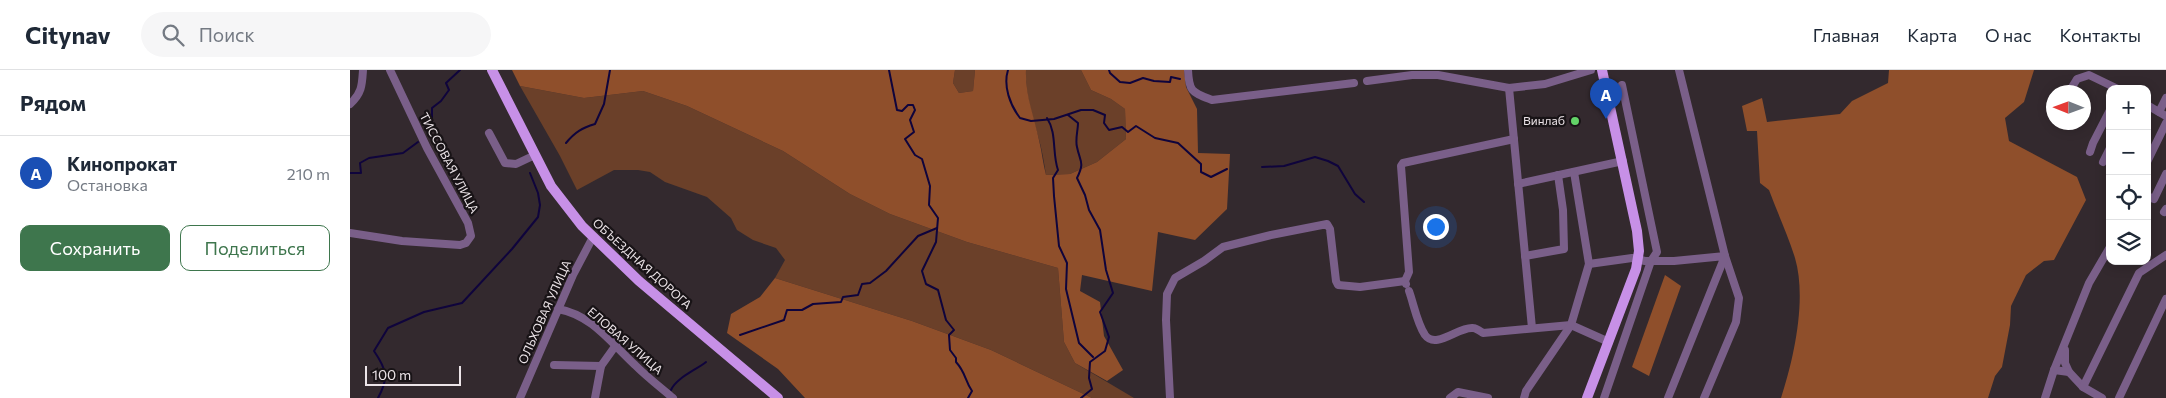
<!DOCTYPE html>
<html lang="ru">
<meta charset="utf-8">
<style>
body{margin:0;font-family:Commissioner,sans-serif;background:#f6f6f7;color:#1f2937}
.controls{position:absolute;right:15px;top:15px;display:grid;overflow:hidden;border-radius:10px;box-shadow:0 2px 12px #0003}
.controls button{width:45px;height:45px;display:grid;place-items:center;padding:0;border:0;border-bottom:1px solid #e0e1e3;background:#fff;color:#1f2937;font:25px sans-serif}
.compass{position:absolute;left:1696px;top:15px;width:45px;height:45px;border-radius:50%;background:#fff;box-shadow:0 2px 12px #0003;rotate:271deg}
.scale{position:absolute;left:15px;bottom:12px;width:96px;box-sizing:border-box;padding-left:5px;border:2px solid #ece4e8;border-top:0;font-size:14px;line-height:18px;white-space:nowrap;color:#ece4e8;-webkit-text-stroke:4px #181316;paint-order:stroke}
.you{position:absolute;left:1085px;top:156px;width:18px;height:18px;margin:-12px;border:4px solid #fff;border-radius:50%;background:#1a73e8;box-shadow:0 0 0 8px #1a73e833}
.badge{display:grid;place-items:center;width:32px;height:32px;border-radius:50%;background:#3e764d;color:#fff;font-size:16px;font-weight:700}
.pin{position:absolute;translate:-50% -41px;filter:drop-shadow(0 1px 2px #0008)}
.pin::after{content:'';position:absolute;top:26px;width:18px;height:15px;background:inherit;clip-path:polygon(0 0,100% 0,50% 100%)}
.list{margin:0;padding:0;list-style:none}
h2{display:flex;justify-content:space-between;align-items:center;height:65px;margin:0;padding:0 20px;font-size:21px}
h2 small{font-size:16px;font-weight:400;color:#747a83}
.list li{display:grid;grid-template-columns:32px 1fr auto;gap:15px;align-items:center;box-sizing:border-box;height:75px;padding:0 20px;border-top:1px solid #e0e1e3}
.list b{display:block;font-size:19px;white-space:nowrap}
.list p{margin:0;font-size:16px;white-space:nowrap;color:#747a83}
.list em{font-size:16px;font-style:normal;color:#747a83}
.actions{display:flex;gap:10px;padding:15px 20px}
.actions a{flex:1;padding:11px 0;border:1px solid #3e764d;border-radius:10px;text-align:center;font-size:18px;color:#3e764d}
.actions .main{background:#3e764d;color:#fff}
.icon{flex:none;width:28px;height:28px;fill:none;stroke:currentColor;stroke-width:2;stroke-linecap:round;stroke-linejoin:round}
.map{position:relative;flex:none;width:1816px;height:328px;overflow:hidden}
header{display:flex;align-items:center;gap:30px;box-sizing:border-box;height:70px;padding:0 25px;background:#fff;border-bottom:1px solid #e0e1e3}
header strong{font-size:24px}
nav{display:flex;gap:28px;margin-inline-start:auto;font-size:18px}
.search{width:350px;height:45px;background:#f6f6f7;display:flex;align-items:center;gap:12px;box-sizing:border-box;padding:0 18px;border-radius:28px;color:#747a83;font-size:19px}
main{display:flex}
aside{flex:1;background:#fff}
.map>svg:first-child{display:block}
.green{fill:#6b4029}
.forest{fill:#8f4f2b}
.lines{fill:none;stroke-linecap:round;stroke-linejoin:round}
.stream{stroke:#0f043c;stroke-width:2}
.minor{stroke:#7a5f89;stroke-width:8}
.major{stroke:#c790e7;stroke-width:10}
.poi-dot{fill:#63d468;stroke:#181316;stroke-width:2}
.labels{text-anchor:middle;stroke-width:4.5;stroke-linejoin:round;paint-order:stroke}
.poi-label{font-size:12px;fill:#ece4e8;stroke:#181316;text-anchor:end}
.street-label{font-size:12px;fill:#ece4e8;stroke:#181316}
</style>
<header>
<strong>Citynav</strong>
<div class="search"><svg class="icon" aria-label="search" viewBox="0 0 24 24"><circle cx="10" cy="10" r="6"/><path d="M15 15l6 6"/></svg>Поиск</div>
<nav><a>Главная</a><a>Карта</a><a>О нас</a><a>Контакты</a></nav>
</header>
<main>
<aside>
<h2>Рядом<small></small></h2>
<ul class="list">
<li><span class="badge" style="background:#1a4fb4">A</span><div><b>Кинопрокат</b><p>Остановка</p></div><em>210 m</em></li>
</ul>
<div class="actions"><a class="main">Сохранить</a><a>Поделиться</a></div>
</aside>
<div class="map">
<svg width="1816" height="328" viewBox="0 0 1816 328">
<rect width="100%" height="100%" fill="#33292e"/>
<g class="green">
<path d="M605,0h20l-2,21 -14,2 -6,-10z"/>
<path d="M676,0h55l10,20 20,9 14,10 1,30 -29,23 -27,12 -24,1c-2,-13 -4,-26 -8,-39 -6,-22 -13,-42 -12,-66z"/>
<path d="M170,16l64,12 59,-7 44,15 96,45 67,43 40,20 77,28 91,26 6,74 11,21 59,35h-42l-101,-48 -79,-29 -137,-43 10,-18 -9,-12 -23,-8 -16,-10 -6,-12 -24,-21 -42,-15 -15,-10 -12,-2h-24l-37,20 -17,-34z"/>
</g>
<g class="forest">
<path d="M162,0h443l-2,13 6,10 14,-2 2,-21h51c-1,25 8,46 13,70 3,12 4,24 7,35l24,-1 27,-12 29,-23 -1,-30 -14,-10 -20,-9 -10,-20h103l2,17 11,22 1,44 32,1 -3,55 -32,31 -37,-8 -6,59 -70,-16 -2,16 20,11 4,34 19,34 -16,11 -32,-18 -11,-21 -6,-74 -91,-26 -77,-28 -40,-20 -67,-43 -96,-45 -44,-15 -59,7 -64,-12z"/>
<path d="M1539,0h145l-10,32 -19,16 4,23 68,36 9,23 -32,60 -10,1 -18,14 -15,31 -1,19 -8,42 -7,9 -7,22h-207c13,-40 26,-99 14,-140 -7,-23 -18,-46 -26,-68l-9,-7 -3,-52h-10l-5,-25 20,-8 5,24 73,-8 12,-13 36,-18z"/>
<path d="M1315,205l16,11 -32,90 -17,-9z"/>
<path d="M425,208l137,43 79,29 101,48h-287l-27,-29 -51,-36 4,-19 29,-17z"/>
</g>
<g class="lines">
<g class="stream">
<path d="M539,0l8,40 5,1 6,-6h5l2,5 -5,10 4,12 -9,7 10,16 7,4 8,27 -1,19 9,13 -2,24 -14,29 4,13 12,6 8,30 8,10 -5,5 1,15 6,8v4c10,11 8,17 16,29l-4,7"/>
<path d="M658,0c-5,16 2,35 12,48l11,3 23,-2 27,-9h12l12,5 -1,8 5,7 13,-3 6,5 8,-6 19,12 23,5 23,21v8l10,5 16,-8"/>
<path d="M759,0l1,3 10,9 10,1 13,-5 11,3 16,1 1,-5 9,2"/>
<path d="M718,45l10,8c0,7 -3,17 -1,24 3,15 8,15 0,31l8,17 4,15 11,20 6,40 7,23 -13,19 9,25 -4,14 -15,11 -1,16 3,11 -11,9"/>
<path d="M697,48c10,15 5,35 11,52l-5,8 1,18 5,50 8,17 -1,26 13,54 14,14"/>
<path d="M79,64l3,-7v-19l9,-7 8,-11 -3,-7 14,-13"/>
<path d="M216,73c9,-11 16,-15 29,-19l9,-20 6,-34"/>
<path d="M912,97l22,-1 31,-9 13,4 10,5 17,28 9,8"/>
<path d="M0,103h11l-1,-10 9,-5 34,-5 15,-11"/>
<path d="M390,265l44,-15 3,-10h15l11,-6 28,-2 2,-5 15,-2 4,-11 8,-1 16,-12 32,-35 19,-8"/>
<path d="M321,320c5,-12 25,-20 35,-28"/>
<path d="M28,328c11,-20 9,-28 -4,-47l14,-23 36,-16 38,-9 50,-54 26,-32 2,-12 -2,-12 -8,-20"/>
</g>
<g class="minor">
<path d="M838,0c1,22 4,22 24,30l142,-17"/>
<path d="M1329,0l46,186 14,42 -3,24 -32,76"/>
<path d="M1017,11l45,-6h26l71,13 36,-4 46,-14"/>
<path d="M1159,18l23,240"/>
<path d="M1719,22l8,-13 12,-4 29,14"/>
<path d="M0,34c12,-11 12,-19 13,-34"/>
<path d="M1797,35l19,11"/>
<path d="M1809,42l7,-14"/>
<path d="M139,63l16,30 11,1 19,-9"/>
<path d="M1740,82l3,-9 17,-33"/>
<path d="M1753,92l7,-14"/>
<path d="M1797,92l19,-39"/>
<path d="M1168,114l105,-23"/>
<path d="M1797,126l7,3 12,-25"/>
<path d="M1814,142l2,-3"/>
<path d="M0,163l52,8 58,4 6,-2 5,-7 -3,-13 -41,-75 -37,-78"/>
<path d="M1175,186l39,-7 -1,-39 -5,-35"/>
<path d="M1239,194l43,-6 13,3h29l51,-5 -57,142"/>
<path d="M1056,214l-1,-3 4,-9 -8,-106 2,-3 111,-24"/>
<path d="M1059,221c5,14 8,32 16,44 11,15 34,-9 48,-7 3,0 7,3 10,5l88,-8 38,17"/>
<path d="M208,239c34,6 53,34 77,56 12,12 25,22 38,33"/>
<path d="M1715,280v13l4,9"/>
<path d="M204,295l47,1"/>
<path d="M1704,300l15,2 14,15 19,11"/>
<path d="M1733,317l56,-114 27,-18"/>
<path d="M170,328l53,-123 20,-38"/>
<path d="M245,328l6,-32 15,-21"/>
<path d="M820,328l-4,-78 1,-26 8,-16 29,-17 19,-14 48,-12 56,-11 3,5 6,52 2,4 22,2 45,-6"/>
<path d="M1100,328l8,-6 30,6"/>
<path d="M1174,328l2,-7 45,-66 18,-61 -15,-92"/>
<path d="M1254,328l47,-137 6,-9 -35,-167"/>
<path d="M1695,328l9,-28 35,-87 21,-36"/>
<path d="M1769,328l47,-99"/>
</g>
<g class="major">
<path d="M142,0l59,116 31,40 57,55 139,117"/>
<path d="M1237,328l49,-129 3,-18 -2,-20 -35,-161"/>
</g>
</g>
<circle class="poi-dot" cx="1225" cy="51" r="5"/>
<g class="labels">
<g class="poi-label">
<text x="1215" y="55">Винлаб</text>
</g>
<g class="street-label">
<text transform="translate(99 93) rotate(62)" y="4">ТИССОВАЯ УЛИЦА</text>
<text transform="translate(292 194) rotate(42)" y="4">ОБЪЕЗДНАЯ ДОРОГА</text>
<text transform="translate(195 242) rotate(-66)" y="4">ОЛЬХОВАЯ УЛИЦА</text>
<text transform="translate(275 271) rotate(41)" y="4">ЕЛОВАЯ УЛИЦА</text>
</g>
</g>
</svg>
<div class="controls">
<button>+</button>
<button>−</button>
<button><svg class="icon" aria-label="locate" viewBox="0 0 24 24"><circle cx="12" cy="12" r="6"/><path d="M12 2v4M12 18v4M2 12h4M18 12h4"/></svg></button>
<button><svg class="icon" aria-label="layers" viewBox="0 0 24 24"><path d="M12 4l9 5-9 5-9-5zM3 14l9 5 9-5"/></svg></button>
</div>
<svg class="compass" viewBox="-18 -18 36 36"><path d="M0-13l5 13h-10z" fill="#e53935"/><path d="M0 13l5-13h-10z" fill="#747a83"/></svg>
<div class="scale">100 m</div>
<div class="you"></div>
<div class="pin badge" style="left:1256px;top:49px;background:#1a4fb4">A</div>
</div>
</main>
